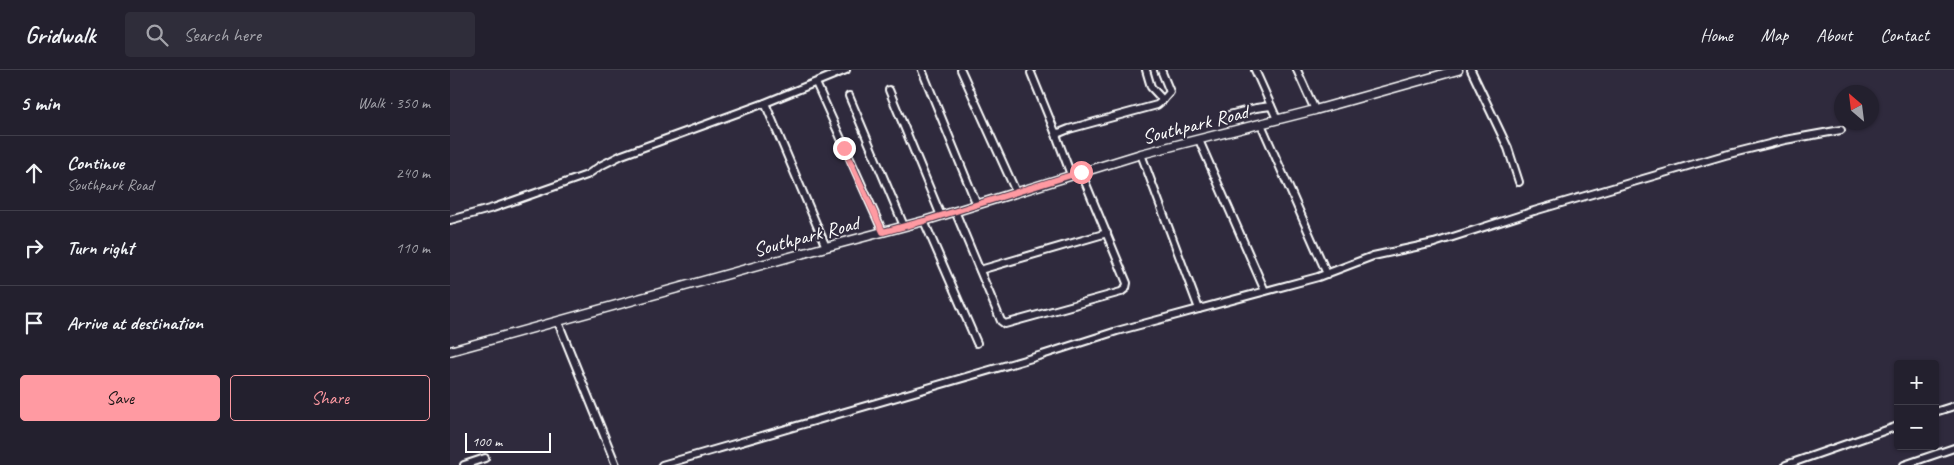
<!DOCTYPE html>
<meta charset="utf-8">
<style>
body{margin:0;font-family:Caveat,sans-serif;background:#2f2d3a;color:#f1f3f6}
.controls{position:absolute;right:15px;bottom:15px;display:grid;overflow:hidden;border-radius:5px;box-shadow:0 1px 4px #0004}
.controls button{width:45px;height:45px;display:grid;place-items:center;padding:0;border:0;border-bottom:1px solid #403e4a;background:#23202e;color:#f1f3f6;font:25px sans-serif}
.compass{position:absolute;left:1384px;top:15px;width:45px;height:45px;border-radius:50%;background:#23202e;box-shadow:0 1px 4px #0004;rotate:332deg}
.scale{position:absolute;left:15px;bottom:12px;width:86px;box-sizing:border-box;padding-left:5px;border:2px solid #fff;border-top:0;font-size:14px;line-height:18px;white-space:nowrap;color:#fff;-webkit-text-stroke:4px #2f2a3d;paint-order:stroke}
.stop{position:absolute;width:15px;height:15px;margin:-11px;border:4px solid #ff9aa2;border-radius:50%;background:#fff}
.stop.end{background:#ff9aa2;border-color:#fff;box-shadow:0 1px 5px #0008}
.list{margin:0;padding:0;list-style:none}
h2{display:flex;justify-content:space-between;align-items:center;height:65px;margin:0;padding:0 20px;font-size:21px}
h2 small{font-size:16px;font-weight:400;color:#a3a3aa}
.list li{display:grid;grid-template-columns:32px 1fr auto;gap:15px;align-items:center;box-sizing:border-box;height:75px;padding:0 20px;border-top:1px solid #403e4a}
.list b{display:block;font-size:19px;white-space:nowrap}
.list p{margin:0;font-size:16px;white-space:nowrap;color:#a3a3aa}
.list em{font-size:16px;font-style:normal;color:#a3a3aa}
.actions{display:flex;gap:10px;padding:15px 20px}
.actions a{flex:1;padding:11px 0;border:1px solid #ff9aa2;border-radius:5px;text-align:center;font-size:18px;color:#ff9aa2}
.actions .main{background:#ff9aa2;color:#111}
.icon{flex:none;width:28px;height:28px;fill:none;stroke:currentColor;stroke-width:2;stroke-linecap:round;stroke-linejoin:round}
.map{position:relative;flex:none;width:1504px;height:395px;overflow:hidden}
header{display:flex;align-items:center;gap:30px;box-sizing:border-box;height:70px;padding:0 25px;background:#23202e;border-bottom:1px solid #403e4a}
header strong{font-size:24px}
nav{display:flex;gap:28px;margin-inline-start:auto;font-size:18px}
.search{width:350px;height:45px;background:#2f2d3a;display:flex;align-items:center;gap:12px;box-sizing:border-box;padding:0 18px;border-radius:5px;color:#a3a3aa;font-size:19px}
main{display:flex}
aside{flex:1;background:#23202e}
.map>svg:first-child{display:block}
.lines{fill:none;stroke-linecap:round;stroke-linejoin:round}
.minor-casing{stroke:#fff;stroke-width:10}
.tertiary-casing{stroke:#fff;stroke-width:11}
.minor{stroke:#2f2a3d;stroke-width:6}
.tertiary{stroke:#2f2a3d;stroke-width:8}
.route{stroke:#ff9aa2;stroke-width:6}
.labels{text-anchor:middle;stroke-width:4;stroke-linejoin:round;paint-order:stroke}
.street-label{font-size:20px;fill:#fff;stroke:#2f2a3d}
</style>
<header>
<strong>Gridwalk</strong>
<div class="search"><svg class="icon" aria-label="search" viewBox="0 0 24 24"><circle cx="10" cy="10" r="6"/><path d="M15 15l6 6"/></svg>Search here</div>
<nav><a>Home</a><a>Map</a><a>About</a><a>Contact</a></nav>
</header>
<main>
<aside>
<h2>5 min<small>Walk · 350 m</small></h2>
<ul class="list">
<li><svg class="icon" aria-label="ahead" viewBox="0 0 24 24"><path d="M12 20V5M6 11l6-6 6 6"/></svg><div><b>Continue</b><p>Southpark Road</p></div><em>240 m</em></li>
<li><svg class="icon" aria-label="right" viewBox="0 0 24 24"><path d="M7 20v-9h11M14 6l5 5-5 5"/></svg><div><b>Turn right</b></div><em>110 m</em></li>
<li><svg class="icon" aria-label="arrive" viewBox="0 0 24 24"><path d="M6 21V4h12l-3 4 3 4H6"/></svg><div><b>Arrive at destination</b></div></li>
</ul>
<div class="actions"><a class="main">Save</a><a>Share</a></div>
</aside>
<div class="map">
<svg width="1504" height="395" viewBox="0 0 1504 395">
<rect width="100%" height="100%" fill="#2f2a3d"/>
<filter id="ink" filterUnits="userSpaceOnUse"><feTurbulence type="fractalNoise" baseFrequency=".02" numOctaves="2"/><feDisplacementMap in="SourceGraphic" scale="10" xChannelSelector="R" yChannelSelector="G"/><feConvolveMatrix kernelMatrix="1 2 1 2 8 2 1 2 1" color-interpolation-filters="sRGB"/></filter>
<g filter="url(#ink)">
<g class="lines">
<defs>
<g id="minor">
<path d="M472,0l55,135"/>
<path d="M511,0l55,122"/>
<path d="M696,0l5,17 12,13 7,-8 -9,-22"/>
<path d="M805,0l22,49"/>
<path d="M847,0l18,40"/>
<path d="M1021,0l37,78 11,34"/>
<path d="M581,3l24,59 4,1 10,-4 88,-24 6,-5"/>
<path d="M366,13l67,149"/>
<path d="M439,20l52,126"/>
<path d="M399,26l55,130"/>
<path d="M315,33l61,144"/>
<path d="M779,45l27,-7 15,-2"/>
<path d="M811,54l66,150"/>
<path d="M605,62l16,43"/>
<path d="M749,70l66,151"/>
<path d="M691,84l58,155"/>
<path d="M505,141l46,110 4,3 116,-32 5,-4 1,-5 -46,-111"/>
<path d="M0,150l43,-12 94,-33 13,-9 22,-11 143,-52 81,-33"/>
<path d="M474,151l53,122"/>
<path d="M530,200l127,-37"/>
<path d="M108,252l58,143"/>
<path d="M1485,342l19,-6"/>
<path d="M14,395l21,-7"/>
<path d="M212,395l380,-110 75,-24 201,-54 55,-21 61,-13 100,-32 191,-56 60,-15 56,-10"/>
<path d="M1336,395l112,-39"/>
<path d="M1454,395l50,-17"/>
</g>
<path id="tertiary" d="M0,281l376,-104 98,-26 217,-67 174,-44 143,-40"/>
</defs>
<use href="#minor" class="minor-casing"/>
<use href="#tertiary" class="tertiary-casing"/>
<use href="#minor" class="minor"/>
<use href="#tertiary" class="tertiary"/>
</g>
</g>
<g class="lines" filter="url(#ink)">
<path class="route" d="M394,78l39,84 41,-11 157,-49"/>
</g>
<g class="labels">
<g class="street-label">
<text transform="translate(745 54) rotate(-14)" y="7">Southpark Road</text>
<text transform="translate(356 166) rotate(-15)" y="7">Southpark Road</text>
</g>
</g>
</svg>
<div class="controls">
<button>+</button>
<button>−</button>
</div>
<svg class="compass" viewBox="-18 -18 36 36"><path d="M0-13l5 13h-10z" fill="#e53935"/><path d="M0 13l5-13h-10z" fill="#a3a3aa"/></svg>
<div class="scale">100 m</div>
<div class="stop" style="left:631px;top:102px"></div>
<div class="stop end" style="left:394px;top:78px"></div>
</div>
</main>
